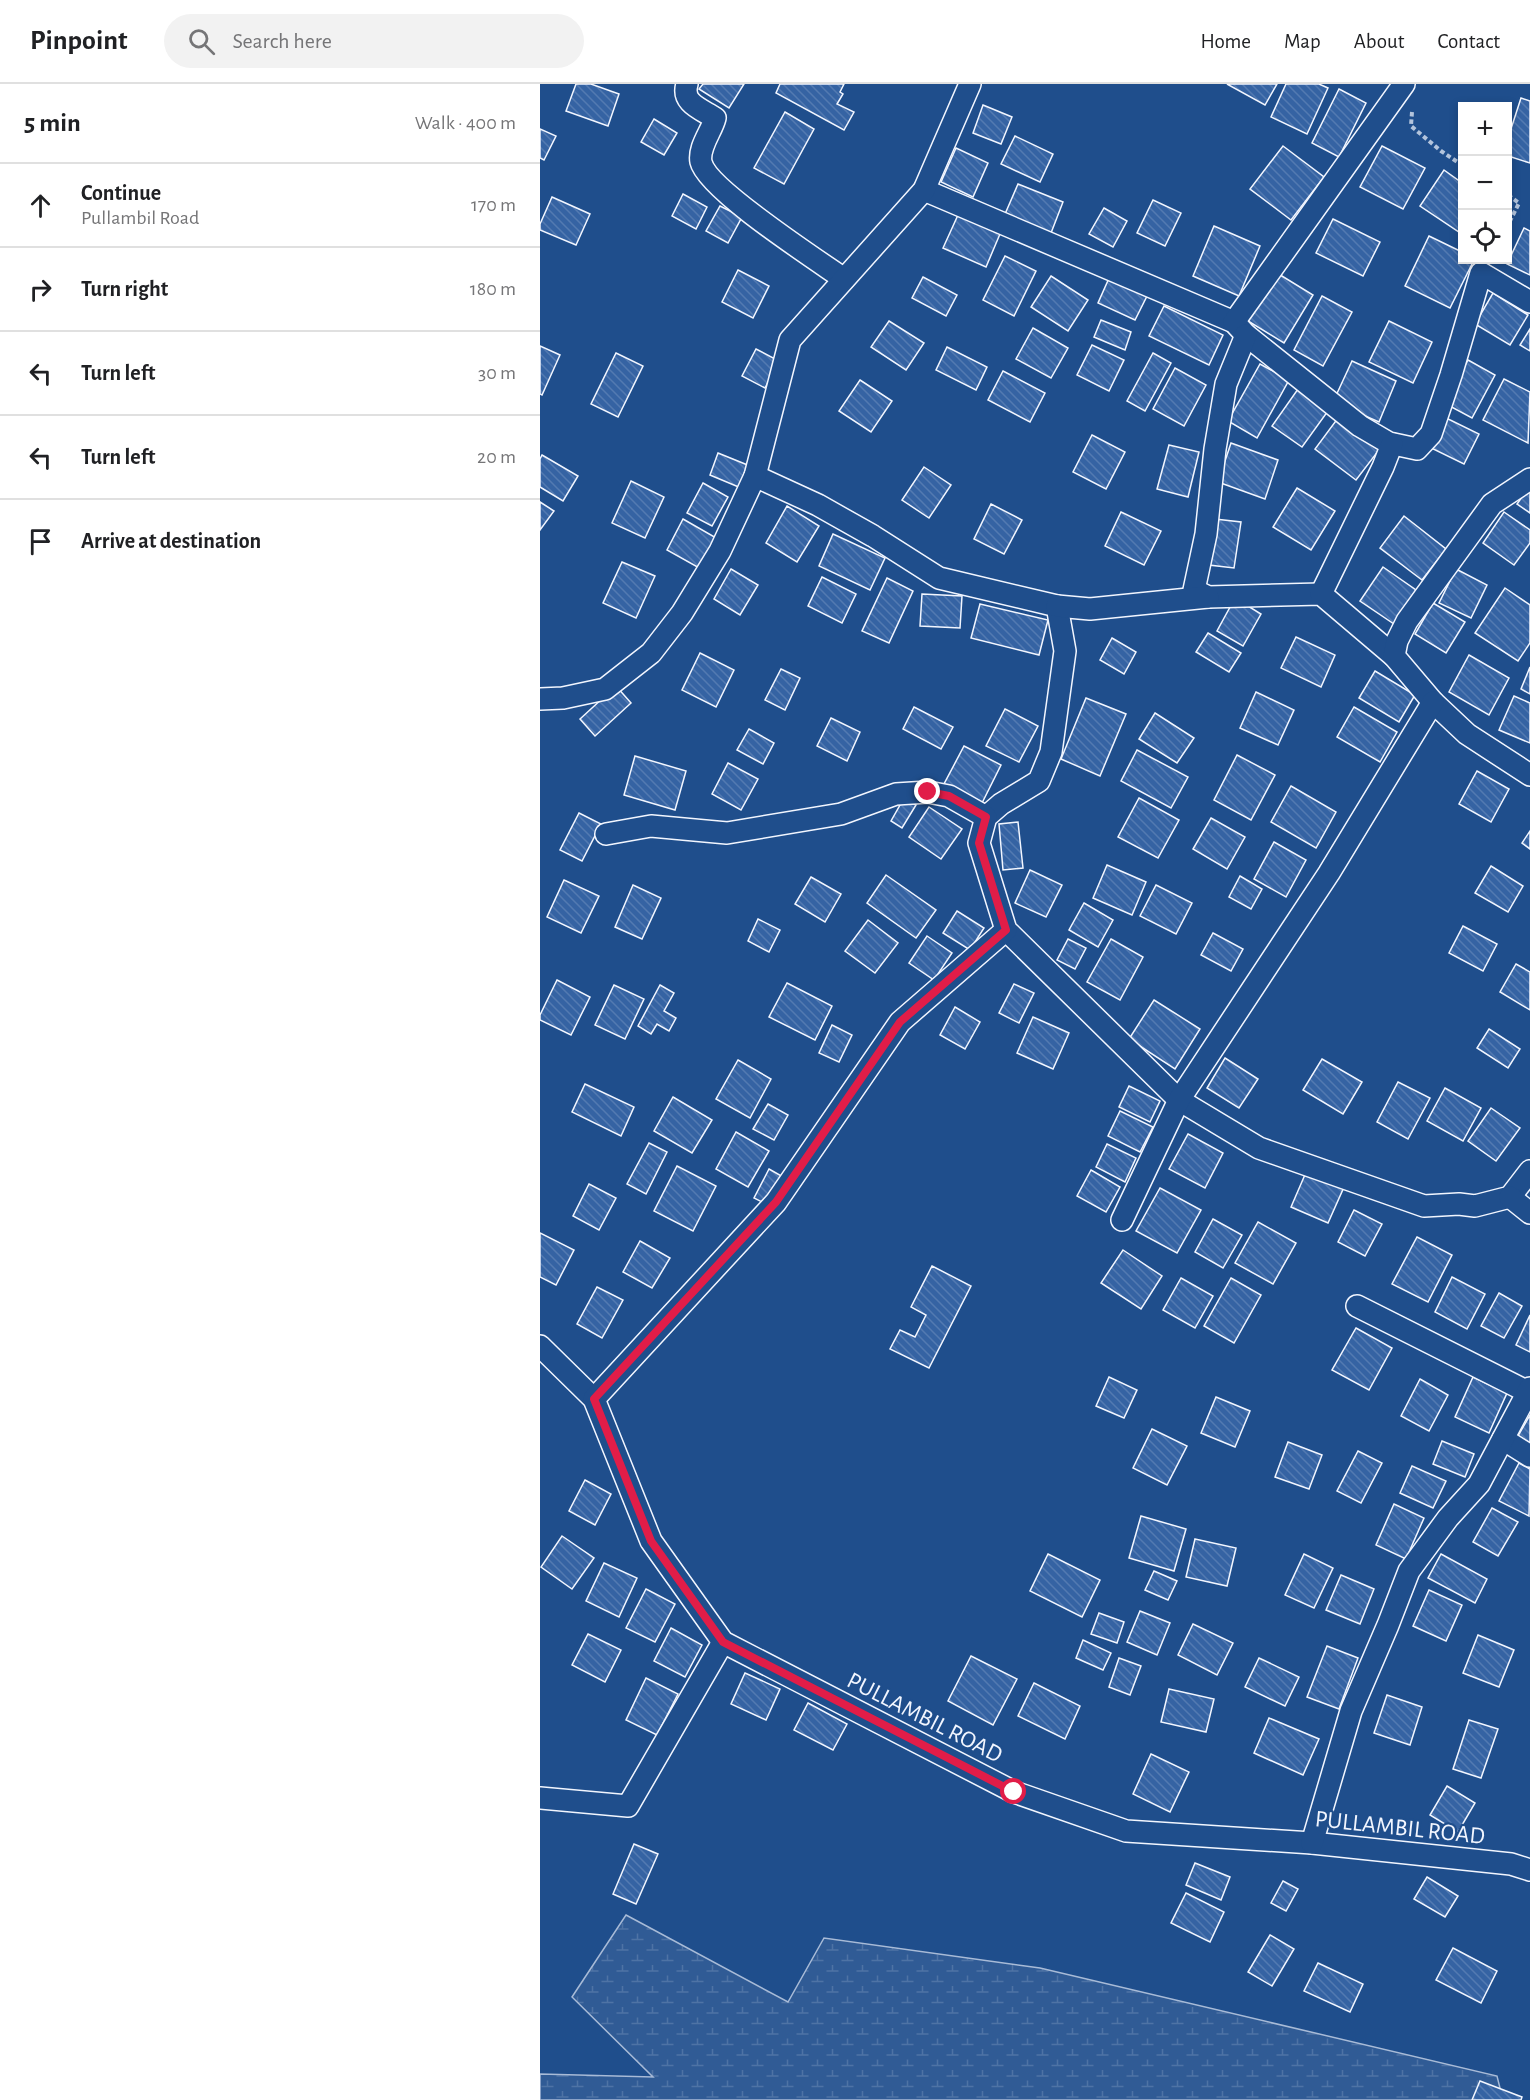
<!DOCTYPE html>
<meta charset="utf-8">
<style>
body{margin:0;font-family:"Alegreya Sans",sans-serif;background:#f2f2f2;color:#202124}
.controls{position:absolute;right:18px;top:18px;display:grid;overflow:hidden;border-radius:0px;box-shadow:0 3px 9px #0003}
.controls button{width:54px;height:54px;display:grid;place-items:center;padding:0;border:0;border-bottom:2px solid #e0e0e0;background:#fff;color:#202124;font:30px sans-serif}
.stop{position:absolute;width:18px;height:18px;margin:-14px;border:4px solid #e11d48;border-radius:50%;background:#fff}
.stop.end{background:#e11d48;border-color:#fff;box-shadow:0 2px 6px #0008}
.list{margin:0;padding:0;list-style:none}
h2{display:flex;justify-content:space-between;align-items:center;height:78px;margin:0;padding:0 24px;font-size:26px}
h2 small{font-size:20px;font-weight:400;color:#757577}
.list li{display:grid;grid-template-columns:39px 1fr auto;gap:18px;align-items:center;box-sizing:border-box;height:84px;padding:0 24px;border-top:2px solid #e0e0e0}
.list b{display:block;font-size:22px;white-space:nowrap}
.list p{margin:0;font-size:20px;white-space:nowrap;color:#757577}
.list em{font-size:20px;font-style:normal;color:#757577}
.icon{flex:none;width:33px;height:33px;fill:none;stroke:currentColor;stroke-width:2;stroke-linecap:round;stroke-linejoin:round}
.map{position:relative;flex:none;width:990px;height:2016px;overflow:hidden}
header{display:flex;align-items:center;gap:36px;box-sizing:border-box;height:84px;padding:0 30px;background:#fff;border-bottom:2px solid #e0e0e0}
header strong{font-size:28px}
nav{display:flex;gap:33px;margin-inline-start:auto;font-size:21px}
.search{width:420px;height:54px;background:#f2f2f2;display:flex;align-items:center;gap:15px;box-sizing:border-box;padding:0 21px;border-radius:33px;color:#757577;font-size:22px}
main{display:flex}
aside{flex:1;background:#fff}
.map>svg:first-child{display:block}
.wetland{fill:url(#wetland-marsh);stroke:#a8bbd7;stroke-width:1.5}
.building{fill:url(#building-back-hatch);stroke:#f2f6ff;stroke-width:1.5}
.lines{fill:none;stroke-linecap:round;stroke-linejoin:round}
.street-casing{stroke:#f2f6ff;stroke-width:24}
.path{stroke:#b3c4dc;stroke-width:4;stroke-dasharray:4.5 3;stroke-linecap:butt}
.street{stroke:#1f4e8c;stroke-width:21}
.route{stroke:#e11d48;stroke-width:8}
.labels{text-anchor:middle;stroke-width:4.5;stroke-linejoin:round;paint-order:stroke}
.street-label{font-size:24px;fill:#f2f6ff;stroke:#1f4e8c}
</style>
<header>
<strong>Pinpoint</strong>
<div class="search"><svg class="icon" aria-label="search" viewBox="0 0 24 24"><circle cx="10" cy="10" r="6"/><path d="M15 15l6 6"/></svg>Search here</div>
<nav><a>Home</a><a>Map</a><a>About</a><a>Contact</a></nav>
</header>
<main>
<aside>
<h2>5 min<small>Walk · 400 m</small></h2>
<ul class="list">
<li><svg class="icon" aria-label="ahead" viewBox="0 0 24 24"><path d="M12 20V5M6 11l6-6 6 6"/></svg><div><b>Continue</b><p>Pullambil Road</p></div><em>170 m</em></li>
<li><svg class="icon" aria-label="right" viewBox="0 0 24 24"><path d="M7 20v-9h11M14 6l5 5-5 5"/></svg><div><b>Turn right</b></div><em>180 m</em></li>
<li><svg class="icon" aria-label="left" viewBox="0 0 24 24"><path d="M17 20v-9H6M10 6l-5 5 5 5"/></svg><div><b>Turn left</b></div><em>30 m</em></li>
<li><svg class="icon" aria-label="left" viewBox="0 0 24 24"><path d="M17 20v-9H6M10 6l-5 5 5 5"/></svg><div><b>Turn left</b></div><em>20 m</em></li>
<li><svg class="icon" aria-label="arrive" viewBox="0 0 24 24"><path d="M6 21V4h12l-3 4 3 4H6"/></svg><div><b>Arrive at destination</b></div></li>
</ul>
</aside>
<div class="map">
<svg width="990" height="2016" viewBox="0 0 990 2016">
<defs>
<pattern id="wetland-marsh" width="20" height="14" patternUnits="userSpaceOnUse" patternTransform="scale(1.5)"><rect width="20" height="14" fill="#305b95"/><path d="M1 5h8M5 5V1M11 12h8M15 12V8" fill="none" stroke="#4e73a5"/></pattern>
<pattern id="building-back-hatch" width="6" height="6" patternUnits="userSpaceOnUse" patternTransform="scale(1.5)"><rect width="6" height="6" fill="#3563a3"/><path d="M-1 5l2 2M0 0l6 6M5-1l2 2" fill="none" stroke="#537ab1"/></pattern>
</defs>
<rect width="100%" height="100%" fill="#1f4e8c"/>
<path class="wetland" d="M86,1831l162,87 36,-64 216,30 457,108 6,24h-963v-26l113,3 -81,-80z"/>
<g class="building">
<path d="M36,0h15l28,10 -11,32 -42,-15z"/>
<path d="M163,0h41l-15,24 -30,-19z"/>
<path d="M240,0h64l-4,8 3,2 -6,10 17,8 -10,18 -68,-37z"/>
<path d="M687,0h50l-12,21z"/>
<path d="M746,0h33l9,4 -21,46 -36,-17z"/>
<path d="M799,5l27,14 -27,54 -27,-14z"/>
<path d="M981,14l9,3v62l-22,-7v-18z"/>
<path d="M443,21l29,12 -11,27 -28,-11z"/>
<path d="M245,28l29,17 -30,55 -30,-16z"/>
<path d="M114,35l23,14 -13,22 -23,-13z"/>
<path d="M0,45l16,7 -12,24 -4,-2z"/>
<path d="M475,52l38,18 -13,28 -39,-18z"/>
<path d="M743,62l41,31 -33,43 -41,-31z"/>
<path d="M842,62l43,22 -22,41 -43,-22z"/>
<path d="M416,64l32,15 -15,34 -32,-15z"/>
<path d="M904,86l18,13v51l-42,-28z"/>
<path d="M478,100l45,18 -12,31 -46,-19z"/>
<path d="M143,110l24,13 -11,22 -24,-13z"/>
<path d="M12,113l38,17 -14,31 -36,-15v-6z"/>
<path d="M613,116l28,13 -16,33 -28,-13z"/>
<path d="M180,122l22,11 -14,26 -22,-12z"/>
<path d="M564,124l23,13 -14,26 -24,-13z"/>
<path d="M418,131l42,19 -14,33 -43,-19z"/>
<path d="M793,135l47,23 -17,34 -47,-23z"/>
<path d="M674,142l46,20 -21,50 -46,-20z"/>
<path d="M984,144l6,3v44l-23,-11z"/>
<path d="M889,152l33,16v8h12l-24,48 -45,-22z"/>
<path d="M465,172l31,15 -22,45 -31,-16z"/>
<path d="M198,186l31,16 -16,32 -31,-16z"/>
<path d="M737,189l36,22 -29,48 -36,-22z"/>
<path d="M511,192l37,24 -20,31 -37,-24z"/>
<path d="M570,192l38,18 -13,26 -37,-17z"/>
<path d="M383,193l34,18 -11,21 -34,-18z"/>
<path d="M953,209l35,22 -18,30 -35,-21z"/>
<path d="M782,212l30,16 -29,54 -29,-16z"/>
<path d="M624,222l59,29 -14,30 -60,-29z"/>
<path d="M561,236l30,12 -6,18 -31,-13z"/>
<path d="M349,237l35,22 -18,27 -35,-23z"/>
<path d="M849,237l43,21 -19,41 -44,-21z"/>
<path d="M493,244l35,20 -17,30 -35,-19z"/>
<path d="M990,245v22l-10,-6z"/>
<path d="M552,261l32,15 -15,31 -32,-16z"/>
<path d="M0,262l20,9 -18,40 -2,-1z"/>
<path d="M407,263l40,20 -11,23 -40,-20z"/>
<path d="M216,265l23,12 -14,27 -23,-12z"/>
<path d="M76,269l27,13 -25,51 -27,-13z"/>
<path d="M613,269l18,10 -26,48 -18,-10z"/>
<path d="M928,276l27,15 -23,43 -28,-15z"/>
<path d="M812,277l44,20 -17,41 -46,-20z"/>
<path d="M720,280l29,16 -32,58 -29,-17z"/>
<path d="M635,284l31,17 -22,41 -31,-17z"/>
<path d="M463,287l42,22 -15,29 -42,-22z"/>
<path d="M964,295l26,13 -2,51 -45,-23z"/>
<path d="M320,296l32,21 -21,31 -32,-21z"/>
<path d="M758,305l30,22 -26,36 -30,-21z"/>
<path d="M900,331l39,19 -15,30 -39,-19z"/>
<path d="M798,334l41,32 -23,30 -41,-31z"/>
<path d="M552,351l33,17 -19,37 -33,-17z"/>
<path d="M691,359l47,17 -13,39 -47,-17z"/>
<path d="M629,361l30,7 -11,45 -31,-8z"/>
<path d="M178,369l32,13 -9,22 -31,-13z"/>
<path d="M2,371l36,21 -15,25 -23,-14v-28z"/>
<path d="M384,383l27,18 -22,33 -27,-18z"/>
<path d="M91,397l33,16 -19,41 -33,-15z"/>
<path d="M163,399l25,14 -16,29 -25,-13z"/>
<path d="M990,402v27l-13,-9z"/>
<path d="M757,404l38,23 -24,39 -38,-23z"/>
<path d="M0,418l14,9 -14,19z"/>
<path d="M451,420l31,16 -18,34 -30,-15z"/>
<path d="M247,422l32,20 -22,36 -31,-19z"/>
<path d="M581,428l40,19 -17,34 -39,-19z"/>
<path d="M964,428l26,18v13l-16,22 -31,-22z"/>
<path d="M864,432l42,33 -24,31 -42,-32z"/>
<path d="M143,435l35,20 -17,30 -34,-19z"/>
<path d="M675,435l26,3 -7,46 -25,-3z"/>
<path d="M293,450l52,24 -15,32 -51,-24z"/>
<path d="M82,478l33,14 -19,42 -33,-15z"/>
<path d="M843,483l33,23 -22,34 -34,-23z"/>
<path d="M191,485l27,16 -18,30 -26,-16z"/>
<path d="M916,485l31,16 -16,33 -32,-15z"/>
<path d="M282,493l34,17 -14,29 -34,-17z"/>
<path d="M347,494l26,13 -24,52 -27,-12z"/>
<path d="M965,504l25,17v38l-12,18 -43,-28z"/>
<path d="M382,510l40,2 -2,32 -40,-2z"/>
<path d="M695,514l26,16 -18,32 -26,-15z"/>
<path d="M893,519l32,19 -19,31 -31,-19z"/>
<path d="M440,520l68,16 -9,35 -68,-17z"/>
<path d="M668,549l33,20 -12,19 -33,-20z"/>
<path d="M756,553l39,18 -14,32 -40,-19z"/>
<path d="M572,554l24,14 -12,22 -24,-14z"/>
<path d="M160,569l34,17 -18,37 -34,-17z"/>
<path d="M929,571l40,23 -20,37 -40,-23z"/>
<path d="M990,583v27l-9,-5z"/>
<path d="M241,585l19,9 -15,32 -20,-10z"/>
<path d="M835,587l40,24 -16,27 -40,-24z"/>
<path d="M76,602l15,17 -36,33 -15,-17z"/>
<path d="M716,608l38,18 -16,35 -38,-17z"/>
<path d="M974,612l16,7v40l-31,-13z"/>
<path d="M546,614l40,16 -26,62 -39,-17z"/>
<path d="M374,623l39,20 -12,22 -38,-20z"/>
<path d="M814,623l43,25 -17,30 -43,-25z"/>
<path d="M465,625l33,17 -19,36 -33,-16z"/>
<path d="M615,629l39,25 -17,25 -38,-24z"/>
<path d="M291,634l29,14 -13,29 -30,-15z"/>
<path d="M209,645l25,14 -11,21 -26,-14z"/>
<path d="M424,662l37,19 -19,38 -38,-19z"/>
<path d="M597,666l51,27 -17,31 -50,-27z"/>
<path d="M697,671l38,20 -24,45 -37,-20z"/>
<path d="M95,672l51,15 -11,39 -51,-15z"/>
<path d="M188,679l30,16 -17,31 -29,-16z"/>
<path d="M937,687l32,18 -18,33 -32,-18z"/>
<path d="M751,702l45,26 -20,36 -45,-26z"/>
<path d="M364,714l12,7 -14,23 -11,-7z"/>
<path d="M599,714l40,22 -21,38 -40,-21z"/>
<path d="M389,723l33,22 -21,30 -32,-22z"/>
<path d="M39,729l22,11 -19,37 -22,-11z"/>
<path d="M671,734l34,19 -18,32 -34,-20z"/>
<path d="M478,738l5,46 -20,2 -4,-46z"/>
<path d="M990,747v18l-8,-6z"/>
<path d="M734,758l32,18 -20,37 -32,-18z"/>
<path d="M567,781l39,17 -14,33 -39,-17z"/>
<path d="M951,782l32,20 -15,26 -33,-19z"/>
<path d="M490,786l32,15 -16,32 -31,-14z"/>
<path d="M346,791l50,35 -20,28 -49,-35z"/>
<path d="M700,792l22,13 -11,20 -22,-12z"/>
<path d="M271,793l30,17 -16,28 -30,-18z"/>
<path d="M24,796l35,16 -18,37 -34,-16z"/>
<path d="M93,801l28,13 -19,41 -27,-12z"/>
<path d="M616,801l36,18 -16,31 -36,-18z"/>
<path d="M544,819l29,17 -15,27 -29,-17z"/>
<path d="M417,827l27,17 -14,22 -27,-17z"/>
<path d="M218,835l22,11 -11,22 -21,-11z"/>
<path d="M328,836l30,23 -23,30 -30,-22z"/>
<path d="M923,842l34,18 -14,27 -34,-18z"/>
<path d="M673,849l30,16 -12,22 -30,-16z"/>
<path d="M387,852l25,17 -18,27 -25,-17z"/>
<path d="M528,855l18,9 -11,21 -18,-9z"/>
<path d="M571,855l32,18 -23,43 -33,-18z"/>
<path d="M976,880l14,8v38l-30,-18z"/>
<path d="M17,896l33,17 -19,38 -31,-15v-5z"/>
<path d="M247,899l45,23 -17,34 -46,-23z"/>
<path d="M474,900l20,9 -15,30 -20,-10z"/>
<path d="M74,901l30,14 -19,40 -30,-14z"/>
<path d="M120,901l14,8 -10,18 12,7 -7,13 -12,-7 -6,10 -13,-8z"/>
<path d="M614,916l46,29 -25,40 -46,-30z"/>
<path d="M415,923l25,15 -15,27 -25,-14z"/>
<path d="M493,933l36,16 -16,36 -36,-16z"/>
<path d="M292,941l20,10 -13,27 -20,-9z"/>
<path d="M949,945l31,20 -12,19 -31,-20z"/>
<path d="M685,974l33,21 -19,29 -32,-20z"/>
<path d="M782,975l40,23 -19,32 -40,-24z"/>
<path d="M198,976l33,19 -21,39 -34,-19z"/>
<path d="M858,998l32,16 -22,41 -31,-17z"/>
<path d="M45,1000l49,23 -13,29 -49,-24z"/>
<path d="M589,1002l31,15 -10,21 -31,-15z"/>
<path d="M905,1004l36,20 -18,33 -36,-20z"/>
<path d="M133,1013l39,23 -20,33 -38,-22z"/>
<path d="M228,1020l20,11 -14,25 -21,-11z"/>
<path d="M951,1024l29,20 -24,33 -28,-20z"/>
<path d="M580,1027l33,16 -13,25 -32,-16z"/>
<path d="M196,1048l33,19 -21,36 -32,-18z"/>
<path d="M648,1050l35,19 -18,35 -36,-19z"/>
<path d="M109,1059l18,9 -21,42 -19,-10z"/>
<path d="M567,1060l29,14 -11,24 -29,-15z"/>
<path d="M137,1082l39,20 -23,45 -39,-20z"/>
<path d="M229,1085l16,9 -15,28 -16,-8z"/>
<path d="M551,1086l29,17 -14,25 -29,-16z"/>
<path d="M767,1086l37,17 -16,36 -37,-16z"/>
<path d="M49,1100l27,14 -17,32 -26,-14z"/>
<path d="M620,1104l41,22 -24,43 -41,-22z"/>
<path d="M814,1126l28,14 -17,32 -27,-14z"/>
<path d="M673,1135l29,16 -19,33 -28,-16z"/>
<path d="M718,1138l38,21 -23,41 -38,-21z"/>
<path d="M0,1149l34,17 -18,35 -16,-8z"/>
<path d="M877,1153l35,18 -24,47 -36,-18z"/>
<path d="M100,1157l30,17 -18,30 -29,-16z"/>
<path d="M583,1166l39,26 -21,33 -40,-26z"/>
<path d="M392,1182l39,20 -42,82 -39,-19 10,-19 15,7 11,-22 -15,-8z"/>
<path d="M912,1193l33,17 -18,35 -32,-17z"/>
<path d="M641,1194l32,18 -18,32 -32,-18z"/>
<path d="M691,1194l30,17 -27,48 -30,-17z"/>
<path d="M57,1203l26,13 -21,38 -25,-14z"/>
<path d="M959,1209l23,13 -18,32 -23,-12z"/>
<path d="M990,1231v37l-14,-7z"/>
<path d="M816,1244l36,20 -23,42 -37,-20z"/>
<path d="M569,1293l28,13 -13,28 -28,-12z"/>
<path d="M933,1293l34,16 -18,40 -34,-16z"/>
<path d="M880,1295l28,16 -19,36 -28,-15z"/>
<path d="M676,1313l34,14 -15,36 -34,-14z"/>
<path d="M990,1331v28l-12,-7z"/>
<path d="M612,1345l35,17 -20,39 -34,-17z"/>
<path d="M902,1357l32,13 -9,23 -32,-13z"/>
<path d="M748,1358l34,13 -13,34 -34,-12z"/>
<path d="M818,1367l24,12 -21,40 -24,-12z"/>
<path d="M979,1379l11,6 -1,47 -30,-15z"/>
<path d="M872,1382l34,15 -13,27 -33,-15z"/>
<path d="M45,1396l26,14 -16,31 -26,-14z"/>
<path d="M854,1420l30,14 -18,41 -30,-14z"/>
<path d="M952,1424l26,14 -20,34 -25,-14z"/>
<path d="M601,1432l45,13 -12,42 -45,-13z"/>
<path d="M22,1452l32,22 -22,31 -31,-22z"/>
<path d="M655,1455l41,9 -9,38 -41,-9z"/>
<path d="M508,1470l52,26 -18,37 -52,-26z"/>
<path d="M764,1470l29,14 -19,40 -29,-13z"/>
<path d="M901,1470l46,25 -12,24 -47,-25z"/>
<path d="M64,1479l33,15 -18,39 -33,-16z"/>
<path d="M614,1487l23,10 -9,19 -23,-10z"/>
<path d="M801,1491l33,14 -14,35 -34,-14z"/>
<path d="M106,1505l29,15 -20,38 -29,-14z"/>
<path d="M889,1506l33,15 -16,36 -33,-15z"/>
<path d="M600,1527l30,12 -13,32 -30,-13z"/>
<path d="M559,1529l25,9 -7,21 -26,-9z"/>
<path d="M653,1540l40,19 -16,32 -39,-20z"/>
<path d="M131,1544l31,17 -17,32 -31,-16z"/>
<path d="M48,1550l33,16 -16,32 -33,-17z"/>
<path d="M938,1551l36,15 -15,37 -36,-14z"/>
<path d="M543,1556l28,13 -8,17 -27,-12z"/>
<path d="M787,1562l31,12 -19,51 -32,-12z"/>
<path d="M431,1572l46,23 -24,46 -45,-24z"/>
<path d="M579,1574l22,8 -11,29 -21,-8z"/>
<path d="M719,1574l40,19 -14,29 -40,-19z"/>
<path d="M205,1589l35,16 -14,31 -35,-16z"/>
<path d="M106,1594l32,16 -21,41 -31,-15z"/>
<path d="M494,1599l46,23 -15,33 -47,-23z"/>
<path d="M629,1605l45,10 -8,33 -45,-10z"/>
<path d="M847,1611l35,12 -12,38 -36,-12z"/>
<path d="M268,1619l39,21 -14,26 -39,-20z"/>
<path d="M729,1634l50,21 -16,36 -49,-22z"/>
<path d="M929,1636l29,9 -17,49 -28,-9z"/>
<path d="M611,1670l38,18 -19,40 -37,-18z"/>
<path d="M907,1702l28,17 -17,29 -28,-17z"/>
<path d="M94,1760l24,10 -22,50 -23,-10z"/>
<path d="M655,1779l35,14 -9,23 -35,-15z"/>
<path d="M887,1793l31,19 -13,21 -31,-18z"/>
<path d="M743,1797l15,8 -12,22 -15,-8z"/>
<path d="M646,1809l38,19 -14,30 -39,-19z"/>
<path d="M730,1851l24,14 -22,37 -24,-14z"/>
<path d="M913,1864l44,23 -16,32 -45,-23z"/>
<path d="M778,1879l45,21 -13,28 -46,-21z"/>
<path d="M940,1997l42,16 -1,3h-49z"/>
</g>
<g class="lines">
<defs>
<g id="street">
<path d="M147,0c-6,19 14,25 28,34 -3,13 -17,29 -14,44 6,27 116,98 143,117"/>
<path d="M384,106l310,132 12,13 114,91 29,17 28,6 14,-15 20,-59 30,-102 49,29"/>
<path d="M694,238l170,-238"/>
<path d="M706,251l-20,49 -11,65 -9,85 -12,56 14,7 113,-3 73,62"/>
<path d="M215,392l63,29 55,31 66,42 118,28 8,45 -14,101 -12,29 -38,23 -15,13 -7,26 27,87 173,170 80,48 165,58 35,-2 16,2 35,-9 20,-26"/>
<path d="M990,395l-38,25 -85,117 -10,20 -3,15 39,46 34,32 63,41"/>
<path d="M781,510l62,-127 9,-23"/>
<path d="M517,522l33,3 118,-12"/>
<path d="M0,615l23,-1 42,-9 46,-36 31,-40 38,-62 35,-75 35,-136 134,-150 46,-106"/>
<path d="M66,750l45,-8 76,7 114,-19 55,-20 32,-2 21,4 37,21"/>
<path d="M970,1113l20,16"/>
<path d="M582,1136l57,-120 150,-227 104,-171"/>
<path d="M817,1222l171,86"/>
<path d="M0,1262l54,53 57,142 72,101 291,150 112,39 186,12 199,21 19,6"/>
<path d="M54,1315l182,-197 124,-180 106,-92"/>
<path d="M963,1355l27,17"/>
<path d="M0,1714l88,8 95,-164"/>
<path d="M772,1759l39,-132 37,-86 21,-54 39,-53 31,-34 51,-96"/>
</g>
</defs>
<use href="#street" class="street-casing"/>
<g class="path">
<path d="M872,28l-1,14 30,25 21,14"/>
<path d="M968,111l11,8 -11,22"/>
</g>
<use href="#street" class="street"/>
</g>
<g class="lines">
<path class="route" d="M388,708l21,4 37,21 -7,26 27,87 -106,92 -124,180 -182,197 57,142 72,101 291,150"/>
</g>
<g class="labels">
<g class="street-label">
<text transform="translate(385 1633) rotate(27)" y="8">PULLAMBIL ROAD</text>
<text transform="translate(860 1743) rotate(6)" y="8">PULLAMBIL ROAD</text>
</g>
</g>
</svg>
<div class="controls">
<button>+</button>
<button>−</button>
<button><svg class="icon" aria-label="locate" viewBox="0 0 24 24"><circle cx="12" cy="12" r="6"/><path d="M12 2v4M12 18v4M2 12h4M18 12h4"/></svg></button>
</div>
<div class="stop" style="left:474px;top:1708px"></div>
<div class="stop end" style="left:388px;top:708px"></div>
</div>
</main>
